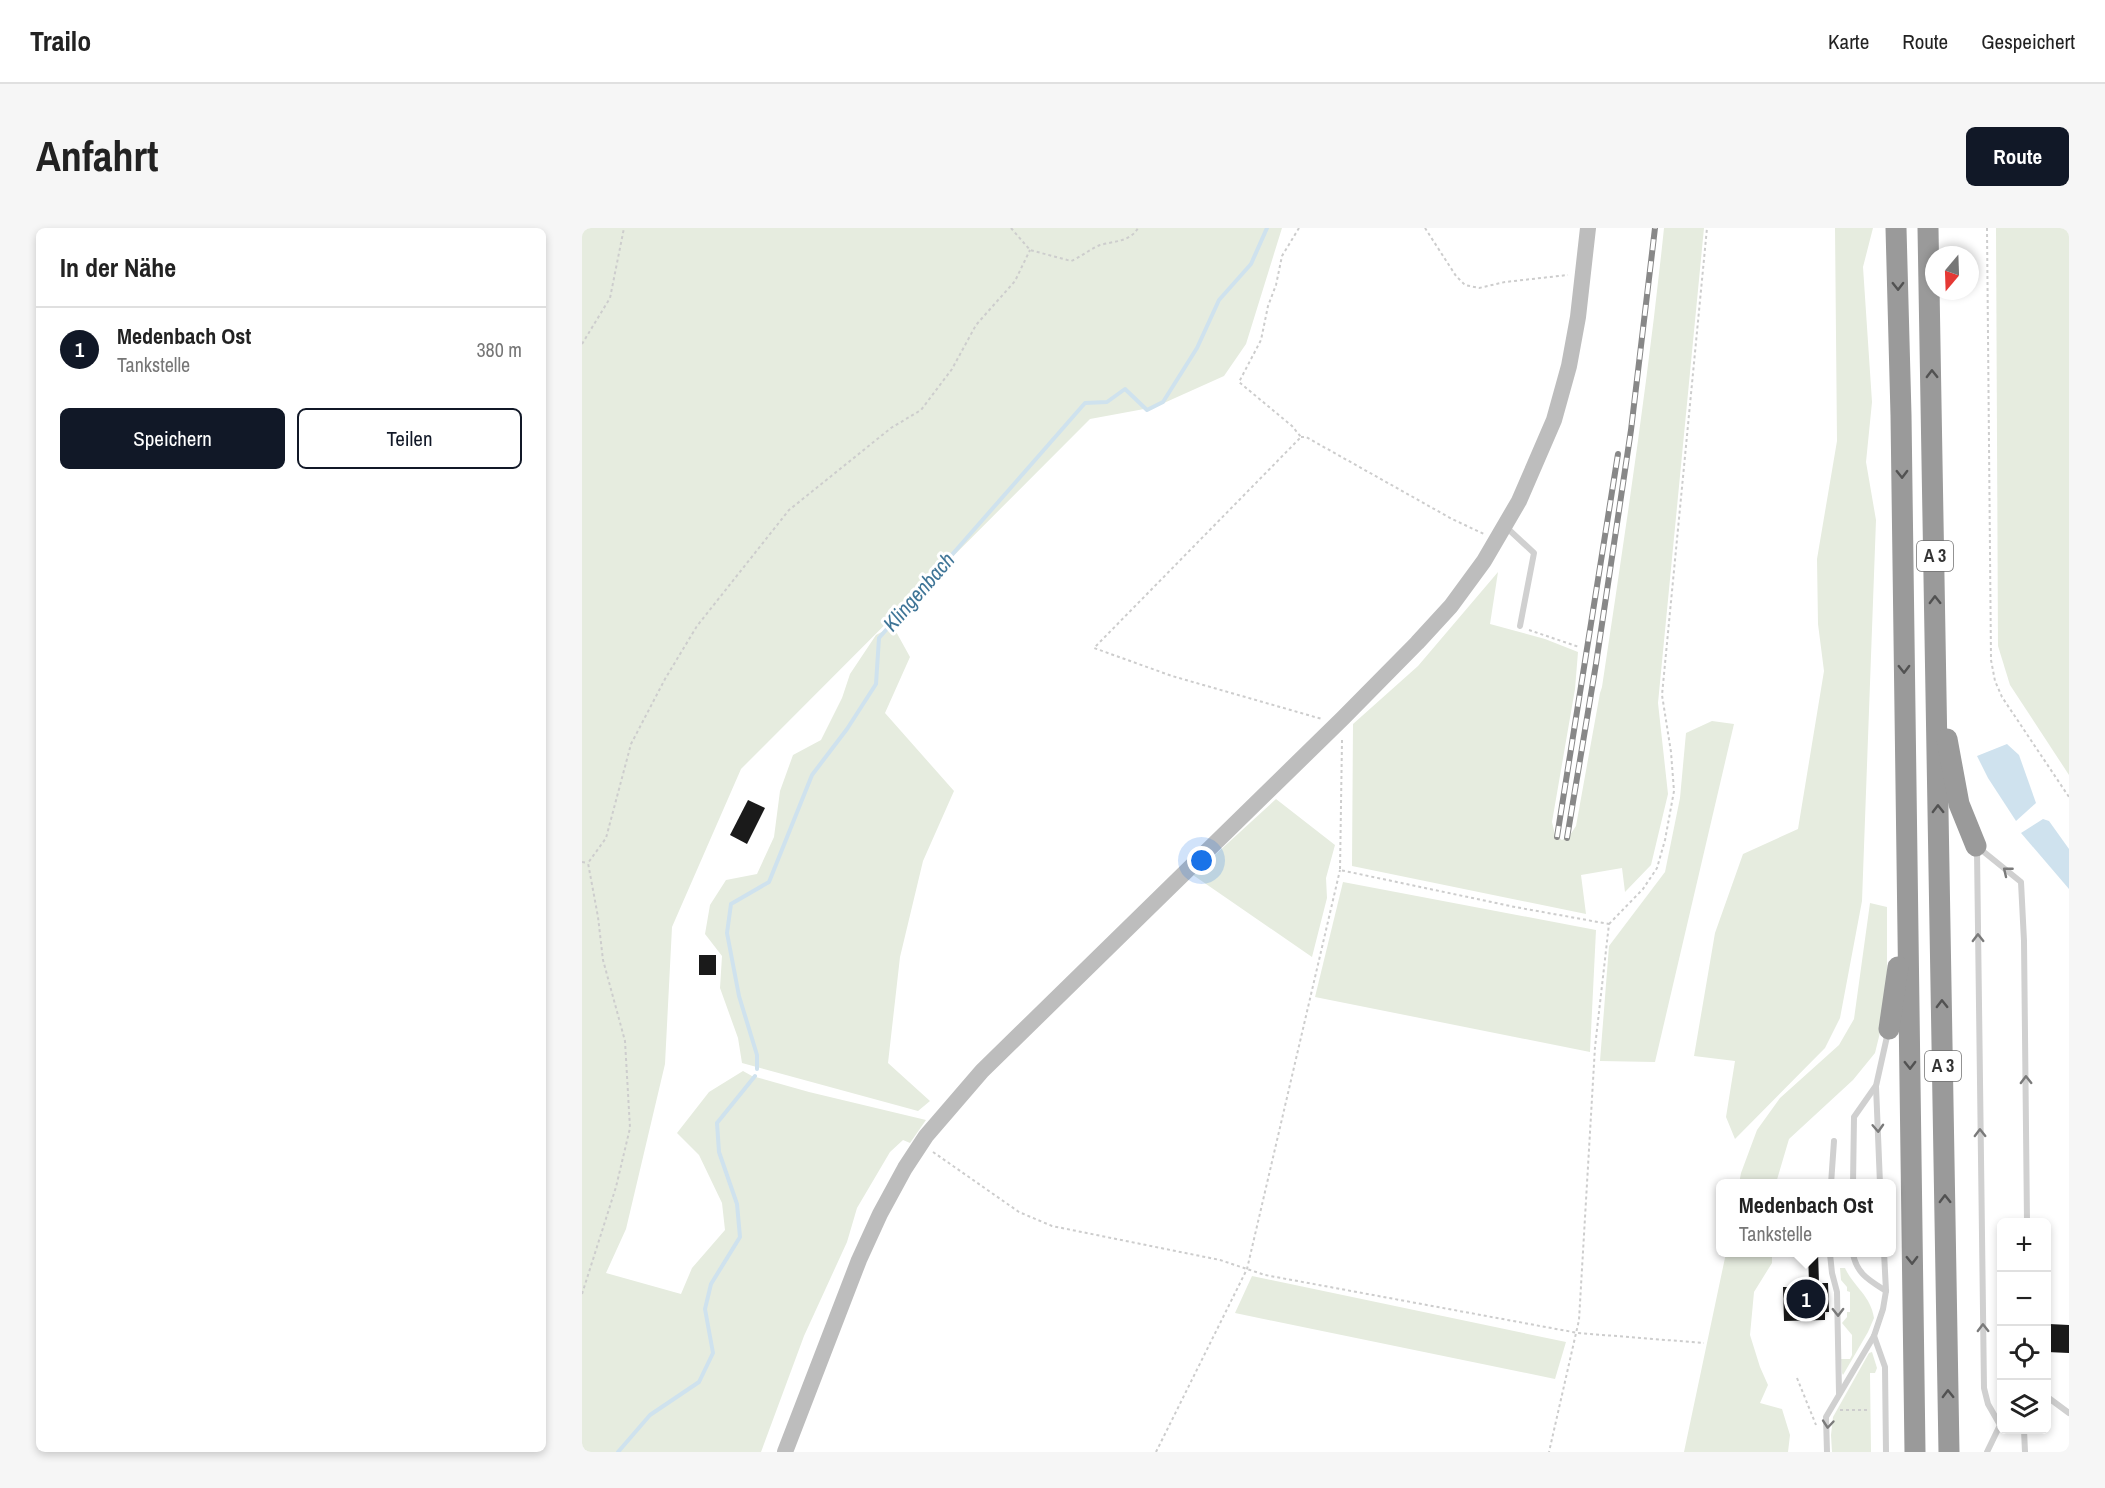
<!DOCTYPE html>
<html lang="de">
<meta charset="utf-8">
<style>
body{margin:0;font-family:"Archivo Narrow",sans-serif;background:#f6f6f6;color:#222}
.controls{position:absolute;right:18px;bottom:18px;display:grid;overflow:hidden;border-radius:9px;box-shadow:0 3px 9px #0003}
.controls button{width:54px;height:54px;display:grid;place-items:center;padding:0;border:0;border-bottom:2px solid #e0e0e0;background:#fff;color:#222;font:30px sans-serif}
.compass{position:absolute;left:1343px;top:18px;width:54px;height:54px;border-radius:50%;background:#fff;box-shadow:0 3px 9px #0003;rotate:199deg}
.you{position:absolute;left:620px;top:633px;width:21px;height:21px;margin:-15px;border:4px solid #fff;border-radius:50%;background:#1a73e8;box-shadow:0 0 0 9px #1a73e833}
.badge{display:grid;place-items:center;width:39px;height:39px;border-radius:50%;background:#111827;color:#fff;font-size:20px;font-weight:700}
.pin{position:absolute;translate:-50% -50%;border:3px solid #fff;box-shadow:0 2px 6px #0006}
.popup{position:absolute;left:1134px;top:951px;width:180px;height:78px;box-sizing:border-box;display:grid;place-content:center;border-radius:9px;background:#fff;filter:drop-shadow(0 2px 4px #0005);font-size:20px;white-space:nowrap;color:#767676}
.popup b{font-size:22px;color:#222}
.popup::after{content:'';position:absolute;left:50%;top:100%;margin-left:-12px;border:12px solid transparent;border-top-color:#fff}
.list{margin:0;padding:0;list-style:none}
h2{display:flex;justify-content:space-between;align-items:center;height:78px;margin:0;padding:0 24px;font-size:26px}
h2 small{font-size:20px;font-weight:400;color:#767676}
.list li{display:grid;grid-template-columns:39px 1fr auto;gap:18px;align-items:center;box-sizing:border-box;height:84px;padding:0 24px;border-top:2px solid #e0e0e0}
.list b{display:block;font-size:22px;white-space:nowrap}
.list p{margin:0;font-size:20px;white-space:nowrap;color:#767676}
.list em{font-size:20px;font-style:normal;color:#767676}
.actions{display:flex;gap:12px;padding:18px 24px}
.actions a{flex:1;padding:14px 0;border:2px solid #111827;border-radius:9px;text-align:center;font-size:21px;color:#111827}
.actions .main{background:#111827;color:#fff}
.icon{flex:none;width:33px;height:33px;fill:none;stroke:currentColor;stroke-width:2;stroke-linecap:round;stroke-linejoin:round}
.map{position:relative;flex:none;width:1487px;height:1224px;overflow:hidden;border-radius:9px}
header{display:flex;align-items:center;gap:36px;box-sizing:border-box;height:84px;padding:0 30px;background:#fff;border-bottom:2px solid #e0e0e0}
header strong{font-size:28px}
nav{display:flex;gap:33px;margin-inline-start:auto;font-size:21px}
.intro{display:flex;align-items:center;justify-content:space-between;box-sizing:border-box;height:144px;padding:0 36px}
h1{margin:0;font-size:42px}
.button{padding:15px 27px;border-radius:9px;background:#111827;color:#fff;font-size:21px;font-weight:700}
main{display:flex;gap:36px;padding:0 36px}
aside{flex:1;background:#fff;border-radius:9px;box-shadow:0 3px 9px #0003}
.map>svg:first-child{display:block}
.green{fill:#e6ecdf}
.water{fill:#cfe2ee}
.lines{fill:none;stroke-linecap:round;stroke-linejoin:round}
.stream{stroke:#cfe2ee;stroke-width:4}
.building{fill:#1a1a1a}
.path{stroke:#cdcdcd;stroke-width:2;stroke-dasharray:3 3;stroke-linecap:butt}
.lane{stroke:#d0d0d0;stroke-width:6}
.secondary{stroke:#bdbdbd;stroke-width:16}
.highway{stroke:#9a9a9a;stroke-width:21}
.rail-casing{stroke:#888;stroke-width:6}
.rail{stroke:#fff;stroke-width:4;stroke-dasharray:11;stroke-linecap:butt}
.oneway{stroke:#525252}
.oneway2{stroke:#7a7a7a}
.labels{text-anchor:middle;stroke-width:6;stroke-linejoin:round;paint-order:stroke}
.shield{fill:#fff;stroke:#707070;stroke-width:1.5}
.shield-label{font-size:18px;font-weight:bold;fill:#333}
.water-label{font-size:21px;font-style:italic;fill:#3f7597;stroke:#fff}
</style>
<header>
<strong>Trailo</strong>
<nav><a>Karte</a><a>Route</a><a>Gespeichert</a></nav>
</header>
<div class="intro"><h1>Anfahrt</h1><a class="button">Route</a></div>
<main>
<aside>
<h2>In der Nähe<small></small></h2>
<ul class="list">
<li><span class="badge">1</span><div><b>Medenbach Ost</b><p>Tankstelle</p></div><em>380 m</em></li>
</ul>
<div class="actions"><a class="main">Speichern</a><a>Teilen</a></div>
</aside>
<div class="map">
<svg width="1487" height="1224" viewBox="0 0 1487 1224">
<rect width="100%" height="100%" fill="#fff"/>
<g class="green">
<path d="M0,0h700l-36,116 -22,32 -69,31 -65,12 -349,350 -69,158 -7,137 -39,165 -20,44 75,21 11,-26 33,-38 -3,-27 -23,-48 -22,-22 32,-41 34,-21 9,5 57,16 117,28 -16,23 -7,-3 -13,12 -33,56 -10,34 -43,94 -43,116h-179z"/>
<path d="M1082,0h40l-46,475 10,91 -17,71 -26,27 -3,-24 -41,7 5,39 -234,-48 1,-142 65,-58 80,-94 -8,52 55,15 33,13 -3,37 -23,133 3,13 7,5 8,-5 6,-9 24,-133 2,-6c23,-153 46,-305 62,-459z"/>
<path d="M1253,0h38l-10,39 9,135 -6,60 10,58 -14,381 -22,117 -15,30 -90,91 -9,-22 9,-56 -41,-5 21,-123 28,-79 55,-25 26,-158 -6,-47 -1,-65 20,-118z"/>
<path d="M1414,0h73v547l-59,-90 -12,-39z"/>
<path d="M309,399l3,1 16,29 -25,56 69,78 -31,70 -23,96 -12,106 42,38 -12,10 -176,-48 -4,-25 -18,-50 2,-32 -17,-22 5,-29 16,-25 31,-6 17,-37 6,-46 13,-36 28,-15 21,-42 8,-24 26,-39z"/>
<path d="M1130,493l22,3 -79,338 -55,-1 9,-115 56,-74 15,-74 6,-65z"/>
<path d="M694,571l59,46 -9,33 1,20 -15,59 -119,-82z"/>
<path d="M761,654l253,48 -6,122 -275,-55z"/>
<path d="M1288,675l17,4v97l-12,49 -22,27 -64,59 -13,44 -37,1 2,-11 16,-43 23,-32 59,-53 15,-26z"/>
<path d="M1144,1025h46v10l-18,29 -4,43 10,32 8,18 -8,18 22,6 8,26 -2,17h-104z"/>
<path d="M1258,1040h5c8,18 26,28 29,50l-6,14 -25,43 -1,-2 -1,-14h9l2,-4v-20l-10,-12 5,-6v-5h3v-20l-3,-1v-4l-6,-7z"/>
<path d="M670,1048l314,66 -11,37 -320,-66z"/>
<path d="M1290,1124l5,16 -2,5h-5l1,79h-39l-1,-17 2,-18 36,-64z"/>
</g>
<g class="water">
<path d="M1425,516l12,11 17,48 -20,18 -28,-43 -11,-22z"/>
<path d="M1461,591l6,2 20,28v40l-48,-56z"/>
</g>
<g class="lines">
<g class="stream">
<path d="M175,841v-14l-18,-59 -12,-63 4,-29 38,-22 43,-107 35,-46 29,-45 3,-46 206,-235 22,-1 18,-13 22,21 16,-8 34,-54 22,-48 32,-36 16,-36"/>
<path d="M36,1224l32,-37 49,-33 14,-29 -8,-44 6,-25 29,-47 -3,-33 -18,-52 -2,-29 38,-47"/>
</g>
</g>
<g class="building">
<path d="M166,572l17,8 -18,36 -17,-9z"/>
<rect x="117" y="727" width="17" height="20"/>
<path d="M1226,1024h10l1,31h9l1,29h-4v8l-41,1 -1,-34h16v-4h10z"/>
<path d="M1467,1096l20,1v28l-22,-1z"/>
</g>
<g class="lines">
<g class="path">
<path d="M429,0l19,22 41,11c10,-4 19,-12 29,-16 14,-4 30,-3 38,-17"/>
<path d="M717,0l-17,28 -6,29 -8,21 -7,34 -22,42 53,44 9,11 -207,211 78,28 150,43"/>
<path d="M843,0l31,48 9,9 14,3 26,-6 63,-7"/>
<path d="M1405,0l4,432 4,21 7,16 67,100"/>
<path d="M0,116l28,-46 14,-70"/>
<path d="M719,209h5l146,82 32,15"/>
<path d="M947,402l50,17"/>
<path d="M760,512l-2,130 175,37 94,17 -14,123 -16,273 -30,132"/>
<path d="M0,634l6,1"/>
<path d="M1027,696l34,-35 14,-21 8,-28 9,-49 -3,-39 -9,-57 45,-467"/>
<path d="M351,924l86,60 33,14 168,34 45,15 313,58 126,10"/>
<path d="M0,1066l34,-107 14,-59 -5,-87 -22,-81 -5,-43 -10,-54 18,-25 25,-94 34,-65 32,-53 92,-116 102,-82 30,-18 31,-41 24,-44 39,-44 15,-31"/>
<path d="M1215,1150l19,47"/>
<path d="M1258,1182h30"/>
<path d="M574,1224l91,-183 93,-399"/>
</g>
<g class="lane">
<path d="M924,299l28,26 -14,73"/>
<path d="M1397,620l42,34 3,59 3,281"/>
<path d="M1395,623l7,537 4,16 12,21"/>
<path d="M1249,956l3,-43"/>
<path d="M1271,956l1,-67 21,-30"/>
<path d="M1298,956l-4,-98 12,-54"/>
<path d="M1248,1026l2,19 5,19 2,101"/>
<path d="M1271,1026c4,20 16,26 33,37"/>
<path d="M1292,1108l11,31 1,85"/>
<path d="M1464,1168l23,17"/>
<path d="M1442,1202l1,22"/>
<path d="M1245,1224l-1,-35 48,-81 9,-27 3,-18 -2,-39"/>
<path d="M1405,1224l14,-29"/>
</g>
<path class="secondary" d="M203,1224l74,-192 21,-46 25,-46 21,-32 56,-65 361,-353 74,-75 34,-37 33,-45 35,-60 35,-81 15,-54 9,-49 10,-89"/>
<g class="highway">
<path d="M1314,0l5,187 14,1037"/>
<path d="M1346,0l21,1224"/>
<path d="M1365,511l12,65 17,42"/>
<path d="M1307,801l9,-62"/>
</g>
<defs>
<g id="rail">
<path d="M975,609l61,-383"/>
<path d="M985,610l29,-174 35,-234 24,-202"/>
</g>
</defs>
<use href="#rail" class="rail-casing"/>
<use href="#rail" class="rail"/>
</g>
<defs><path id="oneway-chevron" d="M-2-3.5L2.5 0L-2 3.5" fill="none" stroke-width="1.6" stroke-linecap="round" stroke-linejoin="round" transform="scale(1.5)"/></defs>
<g class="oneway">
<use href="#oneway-chevron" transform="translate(1316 58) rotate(89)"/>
<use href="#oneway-chevron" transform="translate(1350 146) rotate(-91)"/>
<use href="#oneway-chevron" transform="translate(1320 246) rotate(89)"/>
<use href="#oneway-chevron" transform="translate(1353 372) rotate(-91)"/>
<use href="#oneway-chevron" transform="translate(1322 441) rotate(89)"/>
<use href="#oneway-chevron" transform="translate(1356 581) rotate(-91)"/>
<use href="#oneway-chevron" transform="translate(1360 776) rotate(-91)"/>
<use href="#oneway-chevron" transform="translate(1328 837) rotate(89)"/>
<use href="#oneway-chevron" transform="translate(1363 971) rotate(-91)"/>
<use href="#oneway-chevron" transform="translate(1330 1032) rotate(89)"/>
<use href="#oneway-chevron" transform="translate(1366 1166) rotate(-91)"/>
</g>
<g class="oneway2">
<use href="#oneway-chevron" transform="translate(1425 643) rotate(-141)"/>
<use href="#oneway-chevron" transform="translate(1396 710) rotate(-91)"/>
<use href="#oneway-chevron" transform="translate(1444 852) rotate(-91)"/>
<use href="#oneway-chevron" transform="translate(1296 900) rotate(87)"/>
<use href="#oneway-chevron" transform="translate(1398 905) rotate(-91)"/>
<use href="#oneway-chevron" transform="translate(1256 1084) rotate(89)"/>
<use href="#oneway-chevron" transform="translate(1401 1100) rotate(-91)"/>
<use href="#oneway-chevron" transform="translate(1246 1196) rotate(95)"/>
</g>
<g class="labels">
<g class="shield">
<rect x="1335" y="313" width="36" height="30" rx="4.5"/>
<rect x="1343" y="823" width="36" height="30" rx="4.5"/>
</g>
<g class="shield-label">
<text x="1353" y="334">A 3</text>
<text x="1361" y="844">A 3</text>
</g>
<g class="water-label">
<text transform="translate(337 364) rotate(-49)" y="7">Klingenbach</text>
</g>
</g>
</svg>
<div class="controls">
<button>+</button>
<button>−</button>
<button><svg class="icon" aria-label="locate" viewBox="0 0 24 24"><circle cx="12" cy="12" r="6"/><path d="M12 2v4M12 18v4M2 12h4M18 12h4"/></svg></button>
<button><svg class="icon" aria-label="layers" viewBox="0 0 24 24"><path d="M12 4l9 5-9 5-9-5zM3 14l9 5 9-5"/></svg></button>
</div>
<svg class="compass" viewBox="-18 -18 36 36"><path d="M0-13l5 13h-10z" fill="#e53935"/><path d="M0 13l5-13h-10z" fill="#767676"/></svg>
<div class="you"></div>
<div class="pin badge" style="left:1224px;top:1071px">1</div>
<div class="popup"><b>Medenbach Ost</b>Tankstelle</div>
</div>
</main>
